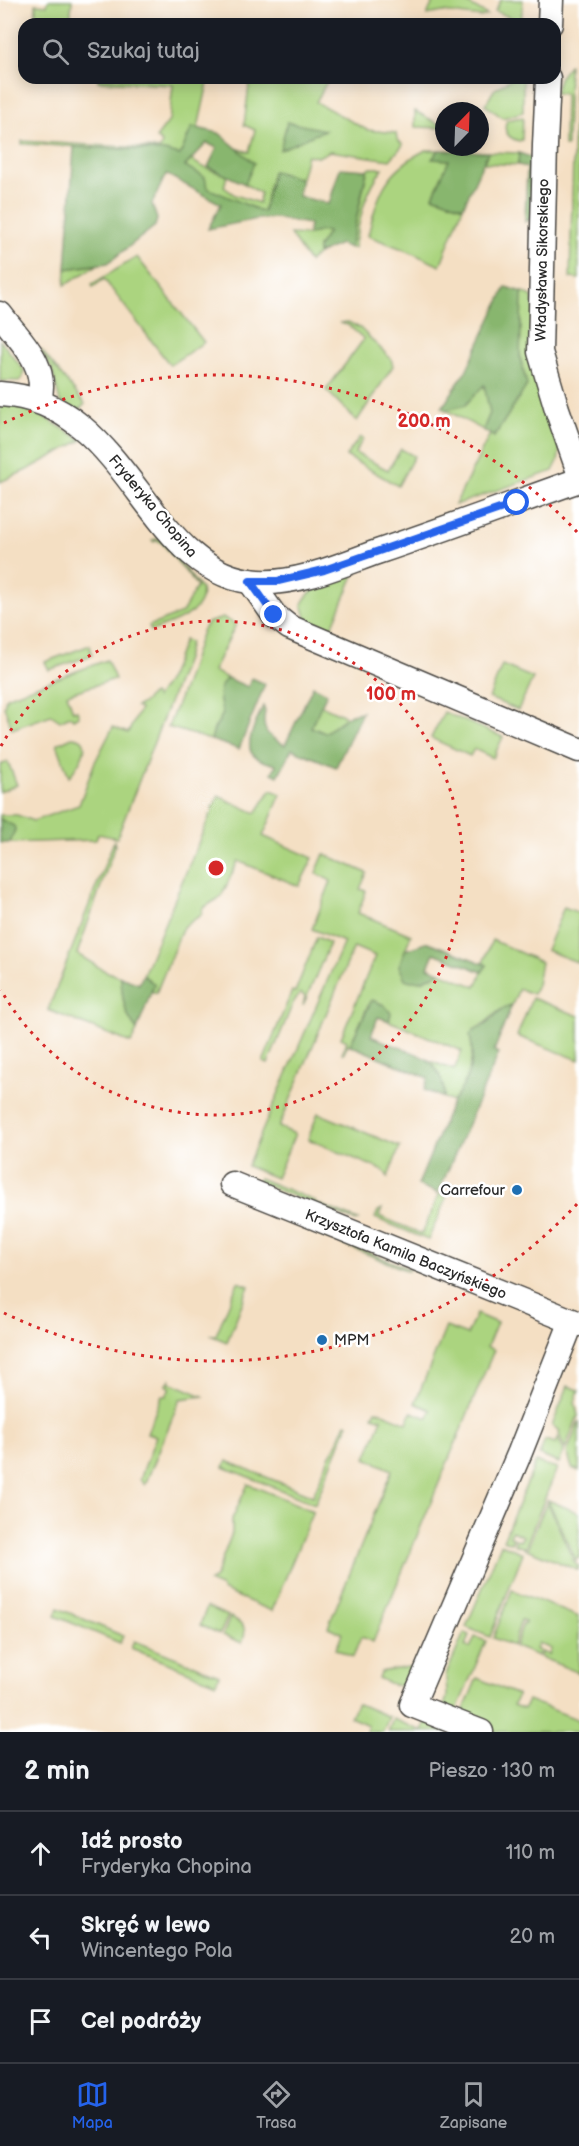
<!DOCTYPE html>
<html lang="pl">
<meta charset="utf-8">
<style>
body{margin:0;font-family:"Balsamiq Sans",sans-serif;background:#242831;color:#f1f3f6}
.compass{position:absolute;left:435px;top:102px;width:54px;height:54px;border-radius:50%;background:#171b24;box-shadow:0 3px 15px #0003;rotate:23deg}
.stop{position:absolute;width:18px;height:18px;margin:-14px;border:4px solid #2563eb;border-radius:50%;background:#fff}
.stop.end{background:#2563eb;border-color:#fff;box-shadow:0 2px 6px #0008}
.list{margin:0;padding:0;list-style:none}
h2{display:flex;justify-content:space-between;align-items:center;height:78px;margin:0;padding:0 24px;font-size:26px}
h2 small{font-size:20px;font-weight:400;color:#9ea1a6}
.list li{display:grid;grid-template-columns:39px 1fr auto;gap:18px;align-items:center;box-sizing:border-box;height:84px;padding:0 24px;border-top:2px solid #363941}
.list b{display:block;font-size:22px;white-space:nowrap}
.list p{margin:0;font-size:20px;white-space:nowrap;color:#9ea1a6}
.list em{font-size:20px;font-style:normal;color:#9ea1a6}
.icon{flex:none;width:33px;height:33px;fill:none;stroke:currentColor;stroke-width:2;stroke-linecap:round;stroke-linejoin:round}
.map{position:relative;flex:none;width:579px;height:1732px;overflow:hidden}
.search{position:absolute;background:#171b24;box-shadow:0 3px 15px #0003;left:18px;right:18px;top:18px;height:66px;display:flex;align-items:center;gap:15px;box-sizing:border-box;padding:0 21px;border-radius:18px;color:#9ea1a6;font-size:22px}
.sheet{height:330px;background:#171b24}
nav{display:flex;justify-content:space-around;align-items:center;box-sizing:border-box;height:84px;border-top:2px solid #363941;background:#171b24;font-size:16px;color:#9ea1a6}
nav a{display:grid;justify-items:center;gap:3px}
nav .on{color:#2563eb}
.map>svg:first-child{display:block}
.green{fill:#abd47f;stroke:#6b8055;stroke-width:1.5}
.forest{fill:#88b66e;stroke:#5a704c;stroke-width:1.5}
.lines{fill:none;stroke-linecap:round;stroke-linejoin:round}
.minor-casing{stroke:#494642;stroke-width:27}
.minor{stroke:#fff;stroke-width:24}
.route{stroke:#2563eb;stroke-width:8}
.ring{fill:none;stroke:#d62828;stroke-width:3;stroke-dasharray:3 6}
.poi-dot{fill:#1f6fb2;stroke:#fff;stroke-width:2}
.labels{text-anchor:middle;stroke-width:5;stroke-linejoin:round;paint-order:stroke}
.street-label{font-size:15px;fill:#2b2b2b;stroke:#fff}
.poi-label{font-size:15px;fill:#2b2b2b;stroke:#fff;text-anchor:end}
.centre{fill:#d62828;stroke:#fff;stroke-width:3}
.ring-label{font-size:18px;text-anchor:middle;font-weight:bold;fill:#d62828;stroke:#fff;stroke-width:5;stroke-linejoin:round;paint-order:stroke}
</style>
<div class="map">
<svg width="579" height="1732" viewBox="0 0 579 1732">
<rect width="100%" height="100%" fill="#fff"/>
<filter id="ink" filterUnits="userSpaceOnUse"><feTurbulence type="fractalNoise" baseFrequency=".0167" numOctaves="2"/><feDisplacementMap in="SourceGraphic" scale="12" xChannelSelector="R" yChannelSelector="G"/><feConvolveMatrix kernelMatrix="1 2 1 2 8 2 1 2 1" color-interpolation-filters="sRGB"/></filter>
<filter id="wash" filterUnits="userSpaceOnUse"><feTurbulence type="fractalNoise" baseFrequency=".008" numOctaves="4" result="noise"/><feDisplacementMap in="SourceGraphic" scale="24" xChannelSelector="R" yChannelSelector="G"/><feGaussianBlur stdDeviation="1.35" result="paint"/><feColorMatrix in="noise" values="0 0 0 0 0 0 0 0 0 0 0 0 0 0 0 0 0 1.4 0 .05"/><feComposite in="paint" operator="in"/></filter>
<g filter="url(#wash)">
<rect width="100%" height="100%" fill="#f4dfc3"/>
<g class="green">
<path d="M48,0h24l-2,24 -35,-2 1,-18 11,1z"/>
<path d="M434,0h28l25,15 -6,2 -38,-5 -16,3z"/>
<path d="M501,0h22l-2,22 -26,-11z"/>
<path d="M569,65l-2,81h-3l1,-52 -10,-1 4,-15z"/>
<path d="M579,75v204l-9,-1 5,-201z"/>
<path d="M98,78h111l-11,50 -6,-1 -12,29 -16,-5 -142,-7v-3l138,8 2,-6 -6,-5 13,-17 4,-36 -75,-4z"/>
<path d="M250,78h79l-13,24 51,28 29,3 1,6 6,6 -13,15 -60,-9 -12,6 -11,-2 -6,24 -28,-8 -10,41 -57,-24 -21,-22 7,-6c8,8 24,11 35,16l-3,11 11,8 24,8 1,-10 -15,-9 9,-21 -18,-15 13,4 6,-22 -11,-5z"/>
<path d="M512,78h11v34l-20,6 -18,-13 9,-15z"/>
<path d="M415,111l29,16v1l-29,-1z"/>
<path d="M523,117l-1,23 -3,1c-11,-3 -17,-10 -12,-21z"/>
<path d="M426,150h13l-6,9h17l-17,37 30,11 -23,59 -32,-15 -40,-15c9,-41 17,-66 58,-86z"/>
<path d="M488,152l31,1 -1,12 -34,-2z"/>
<path d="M368,168h15c-20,27 -22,48 -29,80h-4z"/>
<path d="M321,231l7,1 -10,15v7l-9,8 -19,-28 18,1z"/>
<path d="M137,257l67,85 -34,23 -66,-86 -11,8 -1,-3z"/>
<path d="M97,265l-1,1 -31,19 1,-16z"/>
<path d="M522,292l10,4 28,153 -2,12 -5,10 -98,34 35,-71 4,3 33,-52 -7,-28z"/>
<path d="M348,322l12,6 31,31 2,7 -36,55 -31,-31 38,-51 -16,-14 -9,-2z"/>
<path d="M0,340l24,30 -1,7 -4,4h-19z"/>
<path d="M41,350l44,54 -8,8 -17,-10 -8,-32 -12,-19z"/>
<path d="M484,384l6,29 -7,17 -37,-20 19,-5z"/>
<path d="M0,402l27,5 55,33 -53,29 -29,13z"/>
<path d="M360,437l3,2 -8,14 33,17 13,-21 13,7 -16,30 -52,-30z"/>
<path d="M161,538l40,51c6,25 -32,35 -50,42l-2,-5 33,-13 15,-27 -35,-43 -5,-3 -3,2 -2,-2z"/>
<path d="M355,573l-25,59 -23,-11 -5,-17c8,-19 35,-25 53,-31z"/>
<path d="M223,618l13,6 -23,47 14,7c-10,10 -8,23 -4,36l-9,15 -3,11 -43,-13 17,-43 17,-53 5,-8z"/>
<path d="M184,640l6,2 -4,17 -69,179 -19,-4 -2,6 -86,3 5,-13 -15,-11v-4h17l16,6 46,-16 15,-41 19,-37 15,6 12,-24 -4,-2 10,-6 2,-4 5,-3 3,4 14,-21z"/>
<path d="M90,645l2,10 -43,15 -4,-8z"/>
<path d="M107,660l8,19 -48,15 6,17 4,-1 2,6 -6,3 -3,-3 -10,5 -9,-6 -39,14 -8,-23 2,-8 3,-2z"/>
<path d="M502,665l31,13 -15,32 -29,-12z"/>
<path d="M321,705l26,12 -22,16 -14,-6z"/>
<path d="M444,712l59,25 -10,21 -19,-9 -4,7 -39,-18z"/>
<path d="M72,737c26,1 5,30 -3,40l-12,-33z"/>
<path d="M8,762l9,23 -17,7v-27z"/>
<path d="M271,790l10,4 -18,42 50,22 -14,28 -61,-25 -17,36 -18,11 -2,7 -18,12 -27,66 -4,-1 2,-8 -11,-9 75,-179 38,17z"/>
<path d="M114,841l1,5 -38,108 28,17 16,6c1,20 3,37 16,53l-6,13 -83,-33z"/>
<path d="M324,854l43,19 -7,16 6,2 -8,22 53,22 -12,31 23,15 18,-9 36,15 6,-15 5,-7 -4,-2 9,-23 49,22 -4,23 -4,9 -14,-5 -7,16c-16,3 -23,19 -39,25 -2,9 0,15 -1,24 -2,17 -8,35 -20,48l-8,-4c1,-16 -6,-25 -16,-38l26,10 8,-19 -73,-30 2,-8 -7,-8 -12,-5 -2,1 -20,44 -2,-1 -4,9h-2l5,-12 -6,-3 34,-82 -21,-9 -75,180 16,7 -19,44 -29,-12 97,-224 -32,-13 19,-48 -15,-8z"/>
<path d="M564,907l15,6v50l-33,-13z"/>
<path d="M317,937l13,6 -27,63 2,-10 -5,-3 -7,10 -25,61 -5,-2 29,-71 3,1z"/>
<path d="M532,998l47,18v44l-62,-24z"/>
<path d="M318,1113l82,34 -12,30 -4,-6 -76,-32z"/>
<path d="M259,1178l56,23 1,2 42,17 -3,1 -98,-39z"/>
<path d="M439,1194l8,3 -19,43 -53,-22 3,-7 4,-2 -3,7 43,18z"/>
<path d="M310,1228l99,41 -1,2 -99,-41z"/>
<path d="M238,1282l11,4 -22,56 -17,-7h6z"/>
<path d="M476,1314l21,9 -10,24 7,3 -121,292 -12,-5 -8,20 -17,-8 6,-16 -14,-6 64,-157 -26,-12 16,-39 -9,-3 3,-6 31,13 5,-11 16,6 3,-8 -16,-7 31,-76 21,8z"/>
<path d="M171,1378l-1,4 33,14 -23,3 -35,86 -5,-6 16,-43 -9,-3 15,-38 4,1 4,-9 -4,-2z"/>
<path d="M568,1386l11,4 -4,12 3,14 -13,33 -6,-15 1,-3 -8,-5z"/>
<path d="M579,1421v50l-7,-3 -5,-16z"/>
<path d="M346,1423l2,1 -33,80 -91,-37 3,-6 86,35 16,-39 8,-13z"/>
<path d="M558,1438l6,14 -5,11 -20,-8 6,-15 10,3z"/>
<path d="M536,1462l21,6 -32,80 -11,-4 2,-5 4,2 3,-5 -11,-5 -2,5 4,2 -3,5 -8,-3z"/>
<path d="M248,1484l65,27 -41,100 -50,-21v-2l-14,-6 7,-4 17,-45v-14z"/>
<path d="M548,1500l31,13v45h-2l-1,3z"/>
<path d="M547,1501l28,63 4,2 -2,4 -50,-21z"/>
<path d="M501,1544l22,9 -33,84 -24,-10z"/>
<path d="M512,1590l67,27v56l-39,-16 2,-5 7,3 2,-6 -13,-6 -2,6 4,2 -2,5 -23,-9 8,-24 2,1v-3l-4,-1 -8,26 -20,-8z"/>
<path d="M207,1607l21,9 -8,18 -20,-9z"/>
<path d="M58,1608l65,28 -3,7 -65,-27z"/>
<path d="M230,1617c14,6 18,12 12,26l-19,-8z"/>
<path d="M464,1633l5,2 -4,11 5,2 5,-11 11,4 -30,71 -13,-3 4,-12 -1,-22z"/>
<path d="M134,1641l85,34 -3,8 -85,-35z"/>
<path d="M414,1666c-11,25 -12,23 -36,12l2,-6z"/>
<path d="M477,1678l41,17 -5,10 11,4 4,-9 51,20v12h-81l-35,-14v-6z"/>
<path d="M356,1704h3l30,13 -6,15h-17l2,-7 -18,-8z"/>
<path d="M393,1719l29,12 5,-11 29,12h-68z"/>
</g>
<g class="forest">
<path d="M287,122l38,8 -45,20z"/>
<path d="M192,127l27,6 35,30 -9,21 -37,-17 9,-19 -10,-5 -22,23 20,11 2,11 56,24 10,-41 28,8 -3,17 31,8 11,-36 27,2 -17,78 -10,-4 -22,10v-7l10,-15 -7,-1 -13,4 1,-11 -33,-6 -19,1 -49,10 13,-25 -55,-30 -14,30 5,15 -2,7 -47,37 -42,6 8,-122 90,4 16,4z"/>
<path d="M439,150l49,2 -25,55 -30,-11 16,-36 -17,-1z"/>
<path d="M519,153l11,4 7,7 -2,53 -10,5 2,-55 -9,-2z"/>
<path d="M506,287l16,5 -2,65 7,28 -33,52 -11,-7 7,-17 -6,-28 -19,20 -19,5 -4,-2 24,-37z"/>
<path d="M227,678l21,9 4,-9 13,6 -26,65 -28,-9 3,-11 9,-15c-4,-14 -7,-26 4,-36z"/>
<path d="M313,686l14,7 -16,34 14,6 26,-19 11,-2 -26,55 -44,-18 -14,27 -6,-3 4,-8c-8,-3 -16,-3 -22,-9 -12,-10 4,-38 9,-50l2,5c-4,20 2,25 20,34z"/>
<path d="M0,819l14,7 1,3 -5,14h-10z"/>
<path d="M428,942l54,21 5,2 -5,7 -48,-19 -6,14 12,5c-12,6 -22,13 -35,7l-6,-13 6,-16z"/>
<path d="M143,975l11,9 -17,46c-13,-16 -15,-33 -16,-53l18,7z"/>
<path d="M372,1000l12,5 7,8 -2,8 -11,-4 -7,19c12,6 49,17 57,24 11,9 17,25 16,38l-20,-8 4,-12 -78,-33z"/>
<path d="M512,1005l-18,46 5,2 -61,140 -20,-8 34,-83c11,-11 22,-38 20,-53 0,-5 -2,-10 -2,-15 4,-5 7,-4 13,-8 11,-6 15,-18 29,-21z"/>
</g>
</g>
<g filter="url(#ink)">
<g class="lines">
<defs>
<g id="minor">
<path d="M550,24l1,-24"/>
<path d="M548,78l-3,67 -5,207 17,57 22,63"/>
<path d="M0,314c20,27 49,50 39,87"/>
<path d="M0,394c131,7 146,183 259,188 40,2 81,-17 118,-30 68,-23 135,-48 202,-72"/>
<path d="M250,581l24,34 15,12 290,123"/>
<path d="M232,1184l347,140"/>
<path d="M481,1732l-69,-27 108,-253 52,-131"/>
</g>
</defs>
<use href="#minor" class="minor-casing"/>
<use href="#minor" class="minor"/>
</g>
</g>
<g class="lines" filter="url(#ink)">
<path class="route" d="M274,615l-24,-34h28l46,-11 193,-67"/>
</g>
<g class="ring">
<path d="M1 746A247 247 0 1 1 1 990"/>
<path d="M577 1204A493 493 0 0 1 4 1313M4 423A493 493 0 0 1 577 532"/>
</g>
<g class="poi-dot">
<circle cx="517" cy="1190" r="6"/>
<circle cx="322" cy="1340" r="6"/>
</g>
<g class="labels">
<g class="street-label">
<text transform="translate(542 260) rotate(-89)" y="5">Władysława Sikorskiego</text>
<text transform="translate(153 506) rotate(50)" y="5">Fryderyka Chopina</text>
<text transform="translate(406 1254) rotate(22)" y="5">Krzysztofa Kamila Baczyńskiego</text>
</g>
<g class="poi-label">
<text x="505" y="1195">Carrefour</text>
<text x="334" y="1345" text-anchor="start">MPM</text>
</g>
</g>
<circle cx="216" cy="868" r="9" class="centre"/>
<g class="ring-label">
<text x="424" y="427">200 m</text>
<text x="391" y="700">100 m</text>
</g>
</svg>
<svg class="compass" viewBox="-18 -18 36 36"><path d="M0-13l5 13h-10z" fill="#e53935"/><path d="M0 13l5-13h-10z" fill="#9ea1a6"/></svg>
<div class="stop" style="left:517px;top:503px"></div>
<div class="stop end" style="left:274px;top:615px"></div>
<div class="search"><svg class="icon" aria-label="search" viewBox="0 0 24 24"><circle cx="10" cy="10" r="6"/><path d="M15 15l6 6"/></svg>Szukaj tutaj</div>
</div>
<section class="sheet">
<h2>2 min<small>Pieszo · 130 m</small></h2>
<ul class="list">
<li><svg class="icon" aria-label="ahead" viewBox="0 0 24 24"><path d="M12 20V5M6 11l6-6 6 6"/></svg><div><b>Idź prosto</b><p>Fryderyka Chopina</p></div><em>110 m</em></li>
<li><svg class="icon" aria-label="left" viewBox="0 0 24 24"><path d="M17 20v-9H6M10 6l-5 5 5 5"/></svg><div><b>Skręć w lewo</b><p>Wincentego Pola</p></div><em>20 m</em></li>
<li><svg class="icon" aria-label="arrive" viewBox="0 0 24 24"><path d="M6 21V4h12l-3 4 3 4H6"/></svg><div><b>Cel podróży</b></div></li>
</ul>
</section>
<nav>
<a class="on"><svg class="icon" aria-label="map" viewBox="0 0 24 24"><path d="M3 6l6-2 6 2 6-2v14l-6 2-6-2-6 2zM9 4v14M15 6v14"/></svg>Mapa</a>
<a><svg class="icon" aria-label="directions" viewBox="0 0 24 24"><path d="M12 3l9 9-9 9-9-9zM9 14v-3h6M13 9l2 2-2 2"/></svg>Trasa</a>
<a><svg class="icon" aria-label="saved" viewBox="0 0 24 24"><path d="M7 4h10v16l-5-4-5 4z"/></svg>Zapisane</a>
</nav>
